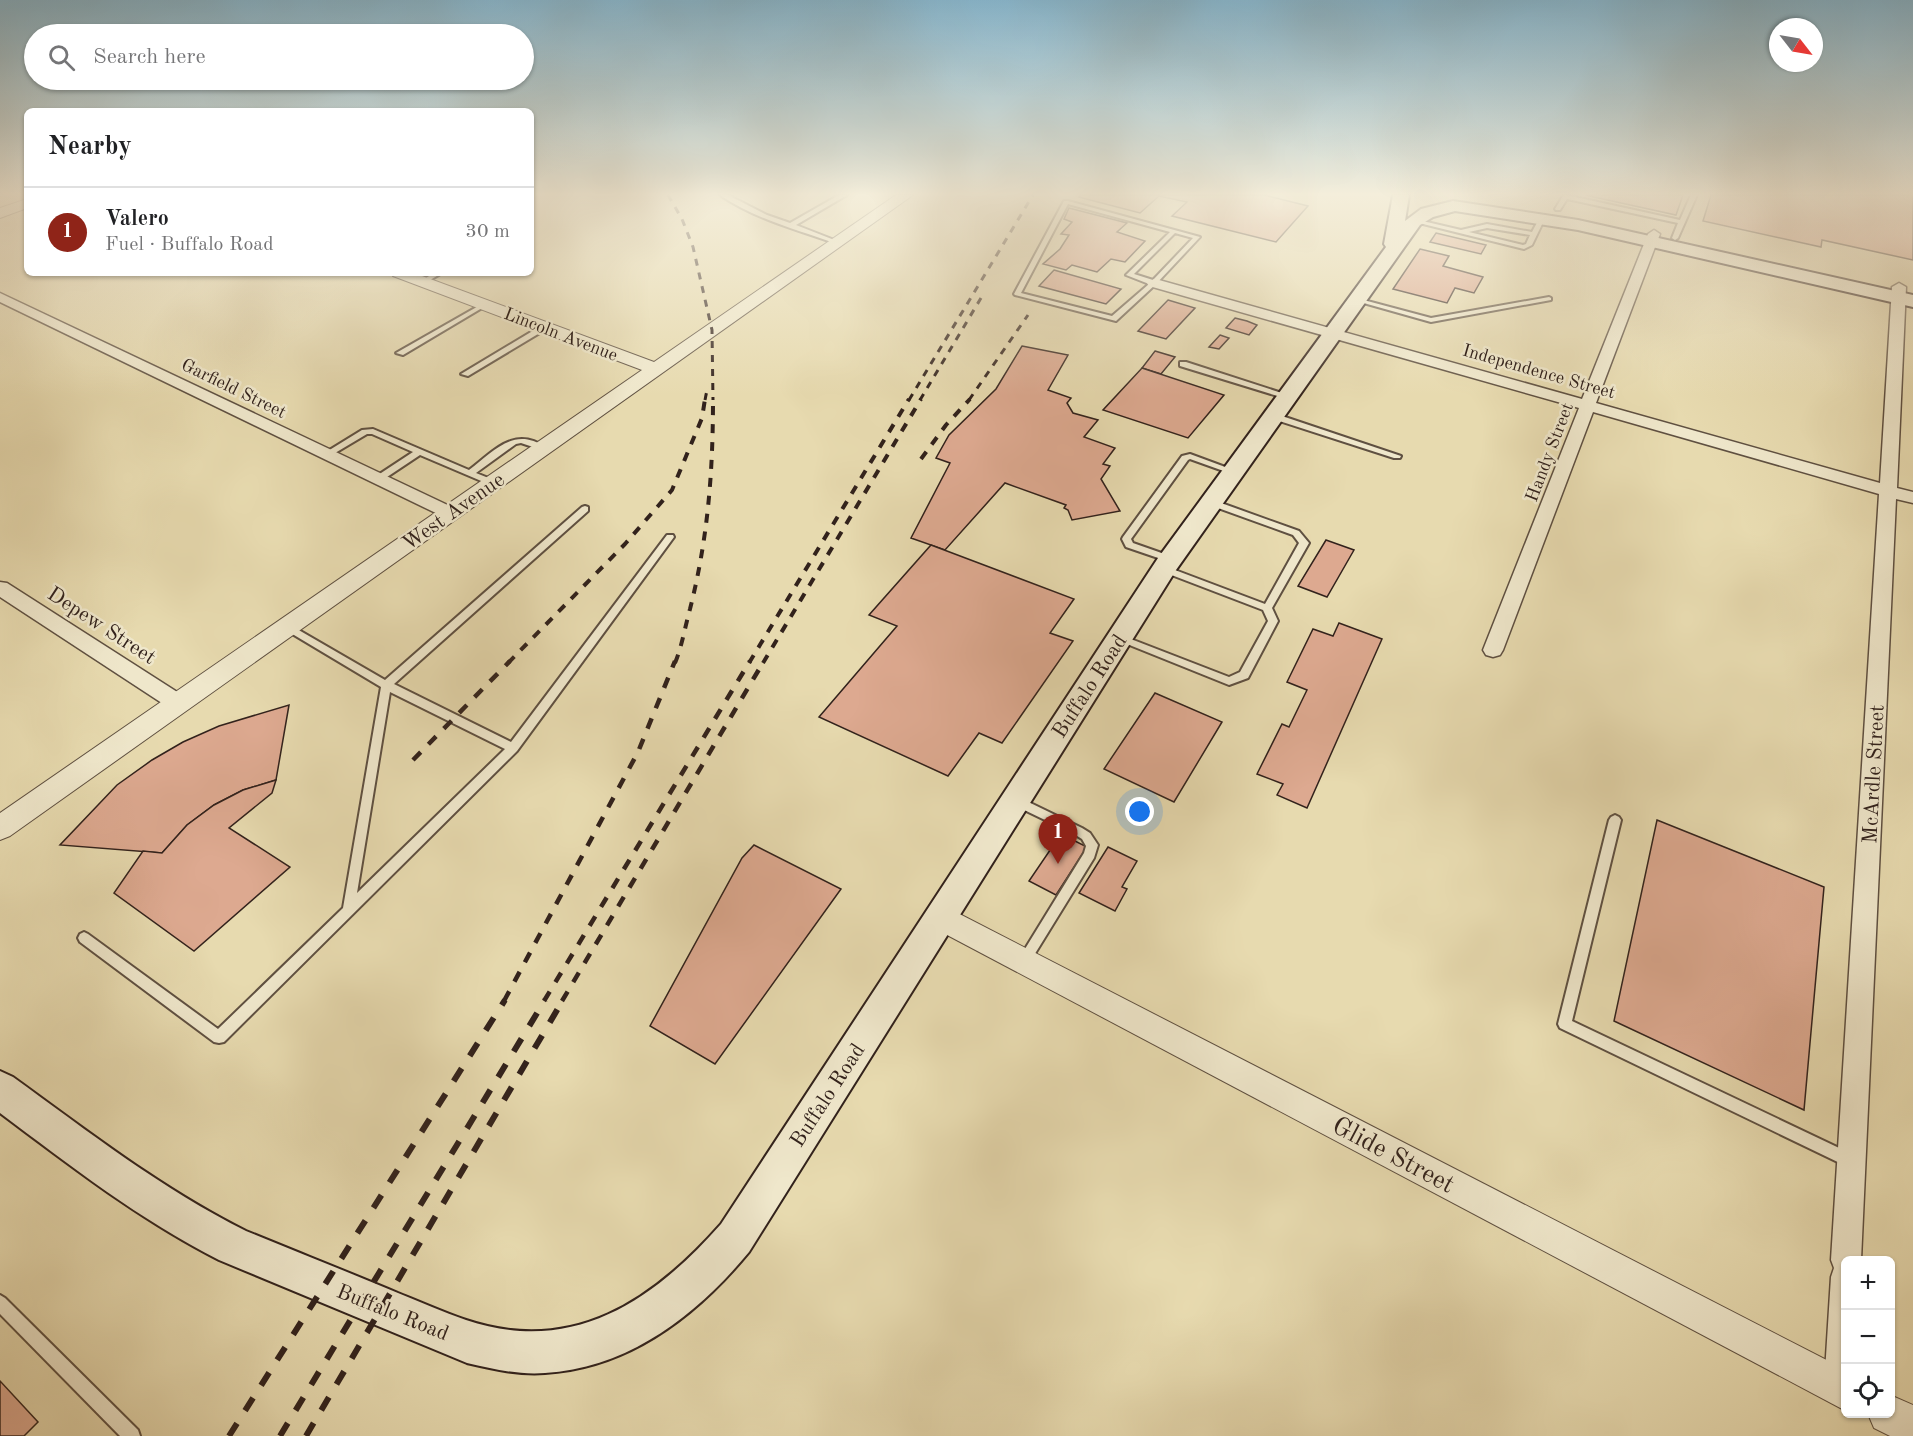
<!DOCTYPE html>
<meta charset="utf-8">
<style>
body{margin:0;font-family:"Old Standard TT",serif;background:#f2f2f2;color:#202124}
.controls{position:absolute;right:18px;bottom:18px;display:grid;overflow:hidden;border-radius:9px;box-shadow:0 2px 4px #0004}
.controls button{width:54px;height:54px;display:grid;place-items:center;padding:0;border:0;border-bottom:2px solid #e0e0e0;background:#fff;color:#202124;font:30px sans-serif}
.compass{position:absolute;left:1769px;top:18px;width:54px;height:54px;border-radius:50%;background:#fff;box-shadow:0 2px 4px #0004;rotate:121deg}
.you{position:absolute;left:1140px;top:812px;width:21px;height:21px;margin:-15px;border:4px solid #fff;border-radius:50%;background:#1a73e8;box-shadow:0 0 0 9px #1a73e833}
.badge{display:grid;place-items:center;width:39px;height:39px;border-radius:50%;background:#8f2418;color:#fff;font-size:20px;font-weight:700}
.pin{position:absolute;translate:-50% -50px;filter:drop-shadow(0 2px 3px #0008)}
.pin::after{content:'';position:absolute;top:32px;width:21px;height:18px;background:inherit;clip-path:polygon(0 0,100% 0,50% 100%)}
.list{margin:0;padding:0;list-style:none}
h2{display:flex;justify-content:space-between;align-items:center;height:78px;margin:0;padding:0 24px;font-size:26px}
h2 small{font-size:20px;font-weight:400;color:#757577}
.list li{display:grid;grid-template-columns:39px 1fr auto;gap:18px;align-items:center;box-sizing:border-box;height:90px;padding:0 24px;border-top:2px solid #e0e0e0}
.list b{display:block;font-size:22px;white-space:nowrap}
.list p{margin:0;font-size:20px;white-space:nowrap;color:#757577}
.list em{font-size:20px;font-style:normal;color:#757577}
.icon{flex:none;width:33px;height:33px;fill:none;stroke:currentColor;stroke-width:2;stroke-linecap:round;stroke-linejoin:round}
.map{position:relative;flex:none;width:1913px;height:1436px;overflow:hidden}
.search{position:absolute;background:#fff;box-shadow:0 2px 4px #0004;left:24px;top:24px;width:510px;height:66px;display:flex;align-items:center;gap:15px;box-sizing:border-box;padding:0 21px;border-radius:33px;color:#757577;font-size:22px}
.panel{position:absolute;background:#fff;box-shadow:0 2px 4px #0004;left:24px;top:108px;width:510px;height:168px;border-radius:9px}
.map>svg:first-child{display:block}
.building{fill:#dda990;stroke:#32221c;stroke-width:1.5}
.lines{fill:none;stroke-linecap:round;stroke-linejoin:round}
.service-casing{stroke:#5f5041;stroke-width:4}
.minor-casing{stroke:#5f5041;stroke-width:3}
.tertiary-casing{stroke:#5f5041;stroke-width:2}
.secondary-casing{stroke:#32221c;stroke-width:4}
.service{fill:#efe7cb;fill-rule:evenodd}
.minor{fill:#efe7cb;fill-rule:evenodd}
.tertiary{fill:#efe7cb;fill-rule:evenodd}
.secondary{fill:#efe7cb;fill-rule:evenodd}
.rail-far3{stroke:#32221c;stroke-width:3;stroke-dasharray:7 7;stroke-linecap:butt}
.rail-far2{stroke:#32221c;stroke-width:4;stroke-dasharray:9 9;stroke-linecap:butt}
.rail-far1{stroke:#32221c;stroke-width:4.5;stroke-dasharray:11 11;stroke-linecap:butt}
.rail{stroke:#32221c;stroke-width:6;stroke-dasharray:15 15;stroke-linecap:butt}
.labels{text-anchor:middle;stroke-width:5;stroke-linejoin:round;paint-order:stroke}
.far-street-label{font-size:18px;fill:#32221c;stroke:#efe7cb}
.street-label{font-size:21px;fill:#32221c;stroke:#efe7cb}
.near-street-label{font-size:26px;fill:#32221c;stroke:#efe7cb}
</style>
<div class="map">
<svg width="1913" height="1436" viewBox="0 0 1913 1436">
<rect width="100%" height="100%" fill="#e7daaf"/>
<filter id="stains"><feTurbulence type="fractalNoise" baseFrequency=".00333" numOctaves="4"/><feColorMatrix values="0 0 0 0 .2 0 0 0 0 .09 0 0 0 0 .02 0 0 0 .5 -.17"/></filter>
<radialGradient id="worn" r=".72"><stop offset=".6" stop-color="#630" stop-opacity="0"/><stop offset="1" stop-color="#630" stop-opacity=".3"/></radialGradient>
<g class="building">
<path d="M1081,195h183l44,11 -32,36 -104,-26 15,-14 -28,-6 -19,17 -61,-16z"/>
<path d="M1585,195h98l-7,20z"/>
<path d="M1711,195h202v65l-91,-20 -1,7 -118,-26z"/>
<path d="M1069,208l58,15 -10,9 28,9 -20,21 -14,-3 -14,13 -25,-7 -6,5 -23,-6 17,-15 9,-14 -8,-1 11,-12 -8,-3z"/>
<path d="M1436,233l50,12 -5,9 -51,-12z"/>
<path d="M1420,249l29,7 -6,10 40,11 -9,16 -19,-5 -8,15 -54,-14z"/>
<path d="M1054,270l67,19 -15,15 -67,-18z"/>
<path d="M1168,300l27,8 -29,31 -28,-8z"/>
<path d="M1235,318l12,3 10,4 -8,10 -23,-7z"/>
<path d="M1220,335l9,3 -10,11 -10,-2z"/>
<path d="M1022,346l46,9 -20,35 23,8 -4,5 6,10 25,7 -14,17 31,11 -12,16 7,2 -9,13 19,32 -48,9 -4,-10 -4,-2 2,-3 -61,-22 -60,67 -34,-12 39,-75 -14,-5 13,-23 47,-46z"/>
<path d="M1155,351l20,6 -14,17 -19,-6z"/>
<path d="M1142,368l82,27 -36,43 -85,-28z"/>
<path d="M1326,540l28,10 -27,47 -29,-11z"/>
<path d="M931,545l143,54 -24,34 23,8 -71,102 -23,-10 -31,43 -129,-59 78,-91 -28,-11z"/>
<path d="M1339,623l43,16 -75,169 -30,-13 6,-11 -26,-10 25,-50 7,3 18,-37 -20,-8 26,-53 20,7z"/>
<path d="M1155,693l67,29 -48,80 -70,-33z"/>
<path d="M289,705l-13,75 -33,10 -29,15 -27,20 -25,28 -102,-8 57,-60 35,-25 31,-18 36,-16z"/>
<path d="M276,780l-4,13 -43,35 61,39 -96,84 -80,-58 29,-42 19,2 25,-28 27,-20 29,-15z"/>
<path d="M1657,820l167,67 -20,223 -190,-89z"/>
<path d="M1061,834l26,13 -31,48 -27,-14z"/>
<path d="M754,845l87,44 -126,175 -65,-38 92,-168z"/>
<path d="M1108,847l29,14 -15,26 5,2 -12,22 -36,-18z"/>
<path d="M0,1381l38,41 -14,14h-24z"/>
</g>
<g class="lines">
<defs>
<g id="service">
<path d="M720,195h8l39,20 23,8 49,-28h8l-51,30 46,18 -5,1c-39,-14 -82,-25 -117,-49z"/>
<path d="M1566,195l114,25 11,-25h6l-19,43 -3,2 -3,-2 6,-15 -111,-24 -7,11h-4l-1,-1 8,-13z"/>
<path d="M1064,201h4l132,36 -44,47 -40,37 -101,-26 -1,-1zM1068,204l102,28 -44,43 23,9 -37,32 -91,-23zM1175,233l18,5 -40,42 -19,-6z"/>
<path d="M1540,217l5,1 -13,27 -8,4 -113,-28 3,-2 47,11 26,-6 45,8zM1487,228l43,7 -4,9 -3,1 -54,-13z"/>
<path d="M434,273h8l-17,10h-4v-2z"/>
<path d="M1549,297l2,1v2l-120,22 -78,-22 3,-2 75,20z"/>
<path d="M482,304l5,1 -84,50 -7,-2z"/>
<path d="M541,326l7,2 -80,48 -7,-2z"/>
<path d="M1180,362h6l105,34 -4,2h-3l-104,-32z"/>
<path d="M1270,414h6l125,42 -1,2h-6l-124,-40z"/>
<path d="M373,429l96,41c25,-19 46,-45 77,-22l-4,2 -21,-7 -5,1 -40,29 20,8v4l-3,1 -73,-31 -39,26h-6v-4l38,-25 -41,-18h-5l-37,22h-6l-1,-2 39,-24z"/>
<path d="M1190,454l46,17 -4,3 -42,-15 -2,1 -57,79 2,4 40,14 2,2 -2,2h-6l-41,-14 -4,-8 1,-2 59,-81z"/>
<path d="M1210,499l89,32 10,12 -37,65 6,13 -30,57 -19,7 -112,-45 -2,-2 2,-2h6l106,41 11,-5 28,-51 -5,-11 -102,-39 -2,-2 5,-3 3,1 98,37 34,-61 -6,-8 -86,-31 -1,-2z"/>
<path d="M585,506l3,1v4l-194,173 117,58 156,-207h6l1,2 -157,214 -293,291 -5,1 -5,-1 -134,-100 -2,-4 2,-4 4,-2 4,2 130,95 125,-121 38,-221 -97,-58 -2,-2 2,-2h6l95,55 197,-173zM390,692l115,57 -148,144z"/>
<path d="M1016,796l66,32 8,5 8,12 -4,13 -66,107 -4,2 -4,-2 -2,-4 2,-4 64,-104 2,-7 -4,-7 -8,-5 -62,-30 -2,-3 2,-3z"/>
<path d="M1615,815l4,2 2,3 -49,201 284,135 2,5 -2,5 -5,2 -5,-2 -286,-138 -2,-4 51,-204 2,-3z"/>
<path d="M0,1295l5,3 133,132 2,6h-20l-120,-122z"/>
</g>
<g id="minor">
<path d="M1654,230l6,4 -64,169 284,80 12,-196 7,-4 7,4 -9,201 16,4v11l-17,-4 -35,761h-15v142l-6,2 -11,-5 -5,-11 7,-111 3,-9 -3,-8 48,-766 -286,-82 -90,238 -3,5 -7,2 -7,-2 -3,-5 96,-242 -430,-122 -2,-3 7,-4 5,1 423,119 66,-165z"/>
<path d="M0,293l456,216 3,4 -3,4h-12l-444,-215z"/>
<path d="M0,582l7,1 178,114 3,6 -3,6 -7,2 -7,-2 -171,-112z"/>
</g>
<g id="tertiary">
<path d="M896,195h17l-903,641 -10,4v-27l642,-443 -249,-94 -2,-3h23l240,89z"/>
<path d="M27,199v9l-27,10v-10z"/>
<path d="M942,905l904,465v41l-914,-484 -5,-9 5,-9z"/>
<path d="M1890,1395l23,10v31h-23l-16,-8 -6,-14h22z"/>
</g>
<path id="secondary" d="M1393,195h16l-4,26 16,-12 32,-8 125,19 335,75v12l-335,-77 -123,-19 -22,6 -13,8 -244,345 -427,682c-52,63 -120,116 -204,121 -27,2 -52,-4 -78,-10l-248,-103c-79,-40 -148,-94 -219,-147v-42l13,6c76,55 149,112 233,154 51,21 102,41 152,62 23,9 45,19 68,27 107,36 187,-19 255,-96l437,-666 228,-311 -2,-3z"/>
</defs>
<use href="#service" class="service-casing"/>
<use href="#minor" class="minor-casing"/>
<use href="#tertiary" class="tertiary-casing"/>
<use href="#secondary" class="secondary-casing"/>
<use href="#service" class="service"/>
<use href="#minor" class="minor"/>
<use href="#tertiary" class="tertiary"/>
<use href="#secondary" class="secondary"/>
<g class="rail-far3">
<path d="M668,195l14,24 11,28 19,83 1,70"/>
<path d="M705,400l2,-10"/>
<path d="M909,400l124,-205"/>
<path d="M920,400l61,-102"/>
<path d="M969,400l59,-85"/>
</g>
<g class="rail-far2">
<path d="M921,459l25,-34 24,-26"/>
<path d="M508,663l117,-119 47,-54 30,-72 3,-19"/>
<path d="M675,663c7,-17 10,-36 15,-54 18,-71 23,-137 23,-210"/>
<path d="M749,663l160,-264"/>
<path d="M763,663l158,-264"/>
</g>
<g class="rail-far1">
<path d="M413,760l97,-99"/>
<path d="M504,1001l134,-249 37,-91"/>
<path d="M544,1001l206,-340"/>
<path d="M562,1001l202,-340"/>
</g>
<g class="rail">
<path d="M229,1436l276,-436"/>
<path d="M280,1436l265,-436"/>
<path d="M306,1436l257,-436"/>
</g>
</g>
<linearGradient id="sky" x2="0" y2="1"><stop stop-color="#87b7cf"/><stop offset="0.49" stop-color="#f4eedb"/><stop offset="1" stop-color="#f4eedb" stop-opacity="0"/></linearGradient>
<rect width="1913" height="396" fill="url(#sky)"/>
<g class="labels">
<g class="far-street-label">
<text transform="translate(561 334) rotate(21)" y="6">Lincoln Avenue</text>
<text transform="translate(1539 371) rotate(16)" y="6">Independence Street</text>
<text transform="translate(234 388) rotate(26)" y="6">Garfield Street</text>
<text transform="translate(1549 452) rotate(-69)" y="6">Handy Street</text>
</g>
<g class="street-label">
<text transform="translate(453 511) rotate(-35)" y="7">West Avenue</text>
<text transform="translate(102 625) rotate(33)" y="7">Depew Street</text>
<text transform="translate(1089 686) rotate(-57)" y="7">Buffalo Road</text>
<text transform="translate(1873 774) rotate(-87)" y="7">McArdle Street</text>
<text transform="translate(827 1095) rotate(-57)" y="7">Buffalo Road</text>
<text transform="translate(393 1312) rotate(22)" y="7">Buffalo Road</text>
</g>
<g class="near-street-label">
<text transform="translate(1394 1154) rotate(28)" y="9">Glide Street</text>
</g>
</g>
<rect width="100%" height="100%" filter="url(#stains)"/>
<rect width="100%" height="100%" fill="url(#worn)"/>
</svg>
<div class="controls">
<button>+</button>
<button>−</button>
<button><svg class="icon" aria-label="locate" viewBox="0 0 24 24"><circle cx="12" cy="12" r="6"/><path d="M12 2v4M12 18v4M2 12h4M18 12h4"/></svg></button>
</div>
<svg class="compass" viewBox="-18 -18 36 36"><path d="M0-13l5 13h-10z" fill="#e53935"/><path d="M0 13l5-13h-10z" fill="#757577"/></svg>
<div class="you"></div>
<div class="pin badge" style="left:1058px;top:864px">1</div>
<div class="search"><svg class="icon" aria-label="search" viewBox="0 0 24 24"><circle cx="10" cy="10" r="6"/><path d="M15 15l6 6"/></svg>Search here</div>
<section class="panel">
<h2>Nearby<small></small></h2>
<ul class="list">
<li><span class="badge">1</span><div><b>Valero</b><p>Fuel · Buffalo Road</p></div><em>30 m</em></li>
</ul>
</section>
</div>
